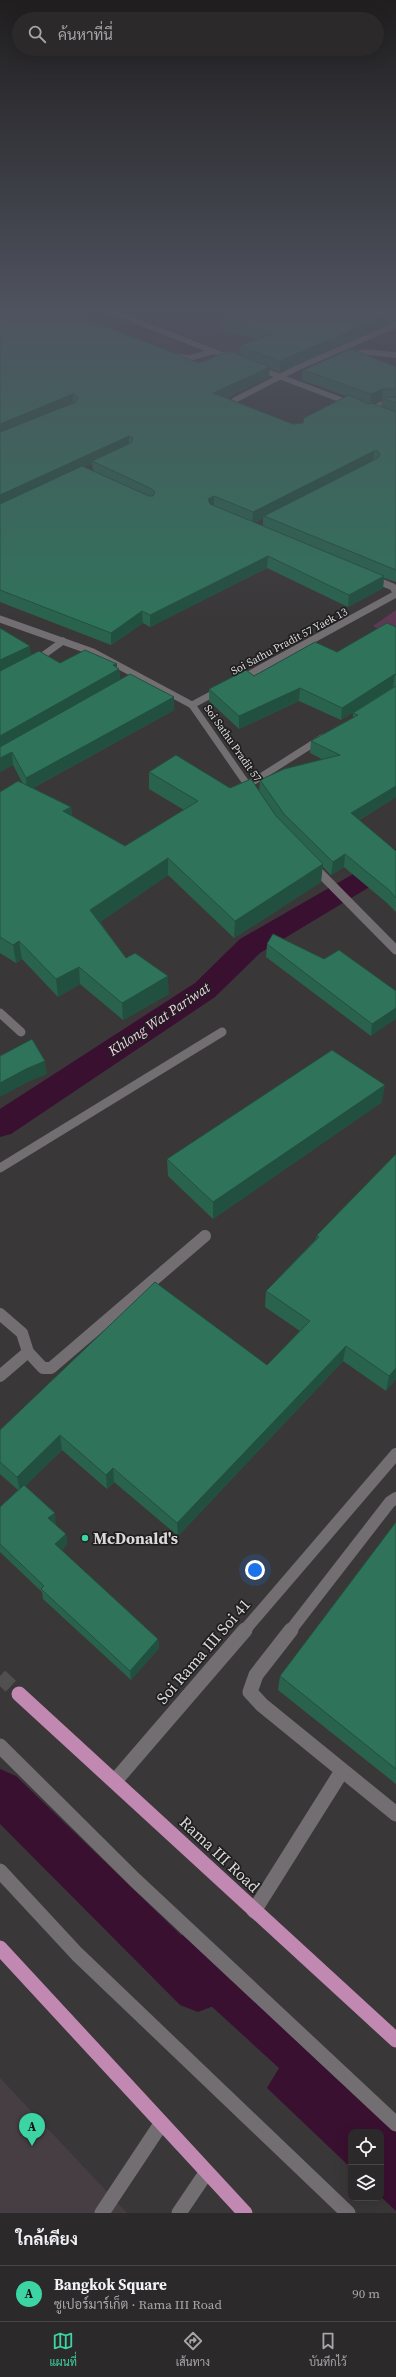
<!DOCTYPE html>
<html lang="th">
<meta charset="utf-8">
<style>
body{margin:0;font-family:"Source Serif 4",Sarabun,serif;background:#343133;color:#f1f3f6}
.controls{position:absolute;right:12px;bottom:12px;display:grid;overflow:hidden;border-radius:8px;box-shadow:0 4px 16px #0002}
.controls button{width:36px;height:36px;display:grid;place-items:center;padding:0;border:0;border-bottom:1px solid #484547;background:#2c292b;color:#f1f3f6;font:20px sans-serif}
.you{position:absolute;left:255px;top:1570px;width:14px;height:14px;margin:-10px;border:3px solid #fff;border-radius:50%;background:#1a73e8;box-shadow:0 0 0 6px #1a73e833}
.badge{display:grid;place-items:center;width:26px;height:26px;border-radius:50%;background:#3dd4a3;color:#111;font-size:13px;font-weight:700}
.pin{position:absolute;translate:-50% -33px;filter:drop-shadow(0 1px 2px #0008)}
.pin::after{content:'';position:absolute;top:21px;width:14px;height:12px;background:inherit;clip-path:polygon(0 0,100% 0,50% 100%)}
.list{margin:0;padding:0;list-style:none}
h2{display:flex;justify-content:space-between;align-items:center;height:52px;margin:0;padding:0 16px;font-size:17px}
h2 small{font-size:13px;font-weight:400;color:#a6a6a9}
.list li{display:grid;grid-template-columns:26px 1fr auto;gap:12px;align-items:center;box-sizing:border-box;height:56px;padding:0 16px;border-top:1px solid #484547}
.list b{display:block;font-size:15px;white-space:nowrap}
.list p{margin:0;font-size:13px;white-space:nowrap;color:#a6a6a9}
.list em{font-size:13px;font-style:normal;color:#a6a6a9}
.icon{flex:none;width:22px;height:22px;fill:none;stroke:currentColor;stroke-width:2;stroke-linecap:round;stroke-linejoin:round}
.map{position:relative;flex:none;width:396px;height:2213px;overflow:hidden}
.search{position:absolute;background:#2c292b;box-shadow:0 4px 16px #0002;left:12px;right:12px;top:12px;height:44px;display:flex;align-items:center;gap:10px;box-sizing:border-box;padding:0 14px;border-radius:22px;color:#a6a6a9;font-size:15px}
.sheet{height:108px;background:#2c292b}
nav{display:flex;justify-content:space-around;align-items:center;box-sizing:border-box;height:56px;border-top:1px solid #484547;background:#2c292b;font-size:11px;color:#a6a6a9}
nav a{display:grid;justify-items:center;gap:2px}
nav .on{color:#3dd4a3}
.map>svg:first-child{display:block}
.built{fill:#473e44}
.green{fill:#5e3953}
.water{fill:#3a1030}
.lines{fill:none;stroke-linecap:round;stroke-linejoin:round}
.canal{fill:#3a1030;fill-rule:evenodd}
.primary-tunnel{stroke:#524f51;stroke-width:15;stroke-dasharray:15 8;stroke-linecap:butt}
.service-far4{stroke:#726e71;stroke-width:5.5}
.service-far3{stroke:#726e71;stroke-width:7}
.service-far2{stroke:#726e71;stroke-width:9}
.service-far1{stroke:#726e71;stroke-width:12}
.service{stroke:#726e71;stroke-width:15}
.minor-far1{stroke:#726e71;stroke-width:5.5}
.minor{stroke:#726e71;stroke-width:7}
.tertiary-far3{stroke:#726e71;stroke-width:7}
.tertiary-far2{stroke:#726e71;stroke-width:9}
.tertiary-far1{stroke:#726e71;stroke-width:12}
.tertiary{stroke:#726e71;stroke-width:15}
.primary{stroke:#c189b1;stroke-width:15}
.wall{fill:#29634e;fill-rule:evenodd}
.shaded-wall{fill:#225040}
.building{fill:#30735b;stroke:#225040}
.poi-dot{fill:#3dd4a3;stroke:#201f1f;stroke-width:1.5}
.labels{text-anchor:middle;stroke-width:3.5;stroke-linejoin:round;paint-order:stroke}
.far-street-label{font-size:11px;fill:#dbd9db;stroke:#201f1f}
.water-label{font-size:14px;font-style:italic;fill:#f9caea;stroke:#201f1f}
.near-poi-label{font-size:16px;font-weight:bold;fill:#dbd9db;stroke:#201f1f;text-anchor:start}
.near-street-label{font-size:16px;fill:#dbd9db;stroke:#201f1f}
</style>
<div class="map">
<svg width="396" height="2213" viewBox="0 0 396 2213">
<rect width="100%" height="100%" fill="#3a3739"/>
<g class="built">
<path d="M118,310h278v14l-114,50z"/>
<path d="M0,2078l127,135h-127z"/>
</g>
<path class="green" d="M396,610v28l-23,-12z"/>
<path class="water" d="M184,1932l212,197v82l-15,-14v-65h-30v36l-84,-80 12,-20 -116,-106z"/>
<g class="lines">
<g class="canal">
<path d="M396,849v22l-136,82 -45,44 -204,137 -11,3v-28l195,-126 45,-44 115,-66 31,-21z"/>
<path d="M0,1769l16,7 200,193 7,18 -7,18 -18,7 -18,-7 -180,-181z"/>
</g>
<path class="primary-tunnel" d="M0,1676l19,18"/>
<path class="service-far4" d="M173,356l17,2 24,-7"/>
<path class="service-far3" d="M34,662l29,-21"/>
<g class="service-far2">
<path d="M0,1013l21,19"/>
<path d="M0,1168l222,-136"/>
</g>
<g class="service-far1">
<path d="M0,1314l22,19 6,19 -28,24"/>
<path d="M28,1352l15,16h8l154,-132"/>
<path d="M290,1631l100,-129 6,-4"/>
</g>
<g class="service">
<path d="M291,1630l-35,45 -6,17 12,13 134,109"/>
<path d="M0,1746l135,134 261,244"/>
<path d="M0,1871l77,83 271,259"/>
<path d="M254,1911l88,-140"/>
<path d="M102,2213l59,-89"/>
<path d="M179,2213l27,-40"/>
</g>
<g class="minor-far1">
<path d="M108,310l125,49"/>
<path d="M347,356l18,-4 31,3"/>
<path d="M257,368l95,36"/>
<path d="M239,409l-7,-5 3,-4 62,-32 99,-43"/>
<path d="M368,411l14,-7h14"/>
</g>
<g class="minor">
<path d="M371,578l22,9 3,6"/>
<path d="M239,680l157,-86"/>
<path d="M192,705l28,-15"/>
<path d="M248,785l74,-47"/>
</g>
<path class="tertiary-far3" d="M0,619l93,33 99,53 61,88"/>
<path class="tertiary-far2" d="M312,865l84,85"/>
<path class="tertiary-far1" d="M244,1631l152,-177"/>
<path class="tertiary" d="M115,1781l130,-151"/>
<g class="primary">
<path d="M19,1694l377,346"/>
<path d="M0,1948l245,265"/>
</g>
</g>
<g class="wall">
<path d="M0,310l99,14 100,39 41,-8v-9l16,-6 -36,-11v-10l176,-9 -116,62 -10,-4 -1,9 -43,21 67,26 10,-1 43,-27 -44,-16 1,-10 93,-3v215l-12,-4 -1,10 -35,19 -81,-39 -117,59 -7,-4 -32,22 -111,-43zM382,400l-1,7 -8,-3zM92,464l1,7 -8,-4zM263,518v8l-8,-3 5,-3z"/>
<path d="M396,627v170l-37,23 37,31v61l-9,-9 -43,-36 -13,8 -9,-9 -1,16 -87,56 -66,-63 -68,47 26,36 43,36 -46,26 -43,-36 -22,13 -36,-38 -6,4 -16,-10v-161l23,-8 -10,-19 -13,7v-144l31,27 29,8 57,5 2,1 1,11 54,30 -141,78 38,19 1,9 53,30 59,-36 -35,-21v-17l81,16 29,4 1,-12 62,-21 -12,-6 1,-12 42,-23v-5l41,-26 -53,33 -42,-19 -60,28 -30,-28v-12l128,-37z"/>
<path d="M267,944l57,15 72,32 -25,45 -105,-79z"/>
<path d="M382,1102l-169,117 -45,-43 -1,-17z"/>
<path d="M396,1154v225l-10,12 -43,-30 -165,175 -64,-54 -7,7 -45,-39 -37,36 31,38h-1l11,10 1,10 -6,7 97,88 1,9 -28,32 -88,-81 -1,-7 -42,-40v-45l18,-17 -18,-16v-44l267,-65 33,-34 -35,-24 1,-16 50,-52 1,-4z"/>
<path d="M396,1522v262l-118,-94 2,-14z"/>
</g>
<g class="shaded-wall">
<path d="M396,311v10l-116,51v-11z"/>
<path d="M270,367l-1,10 -56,27v-11z"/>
<path d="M383,389l-1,11 -12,5 1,-11z"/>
<path d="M73,394v11l-73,30v-11z"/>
<path d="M129,436v11l-37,14v3l-92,43v-12z"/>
<path d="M374,451l-1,11 -109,54 -1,2 -11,6 1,-12z"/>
<path d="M214,496v12l-6,3v-12z"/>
<path d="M268,556l-1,12 -117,59v-12z"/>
<path d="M384,576l-1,12 -35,19 1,-12z"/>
<path d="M142,611l1,12 -32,22v-12z"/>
<path d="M30,646l1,12 -31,15v-13z"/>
<path d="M117,664v6l2,-1 1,13 -120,68v-14l113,-71z"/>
<path d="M395,674l-2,13 -52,33 1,-12z"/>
<path d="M300,688l-1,13 -60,28v-13z"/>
<path d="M174,697v13l-147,81 -1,-13z"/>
<path d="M12,752l1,13 -13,7v-14z"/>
<path d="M396,786v11l-46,28 1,-12z"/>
<path d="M71,807l2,17 -10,-13z"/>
<path d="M345,854l-1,13 -13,8 2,-13z"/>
<path d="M168,858v17l-76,53 -2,-18z"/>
<path d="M323,864l-2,18 -87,56 1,-17z"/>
<path d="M19,941l3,18 -6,4 -3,-18z"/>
<path d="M79,967l1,17 -22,13 -2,-18z"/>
<path d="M168,976l1,18 -46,26 -1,-17z"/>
<path d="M396,1008v11l-25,17 1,-12z"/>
<path d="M45,1061l2,13 -19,8 -28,15v-14l26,-14z"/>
<path d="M385,1085l-3,17 -169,117v-17z"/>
<path d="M346,1346l-3,15 -165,175 -1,-13z"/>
<path d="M396,1368v11l-10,12 3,-15z"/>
<path d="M60,1435l2,15 -42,41 -3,-14z"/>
<path d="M113,1468l1,14 -7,7 -1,-14z"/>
<path d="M55,1513l1,11 -6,5 -2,-11z"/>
<path d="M66,1534l1,10 -10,11 -2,-11z"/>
<path d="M158,1639l1,9 -28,32 -1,-9z"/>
</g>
<g class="building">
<path d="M0,310h65l34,14 100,39 30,-12 41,16 -57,26 80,31 10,-1 1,-5 45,-23 19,9 4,-1 24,9v158l-132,-54 114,-58 2,-4 -2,-3h-4l-121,61 -39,-16 -6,3 2,5 174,72 -35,19 -81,-39 -118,59 -8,-4 -31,22 -111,-43v-86l82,-38 67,30h4l2,-4 -3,-3 -60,-28 39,-18 2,-5 -4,-2 -129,59v-63l76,-30 2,-5 -5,-3 -73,30z"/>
<path d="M245,310h151v1l-116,50 -40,-15 31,-12 -51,-15z"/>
<path d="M351,349l45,18v22h-13l-12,5 -68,-24z"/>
<path d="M396,397v6l-14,-5z"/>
<path d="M387,623l9,4v48l-1,-1 -53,34 -42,-20 -61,28 -30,-27 37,-19 8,6 61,-34 22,10z"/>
<path d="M0,628l30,18 -30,14z"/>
<path d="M85,650l32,14 -4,1 6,4 -119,67v-65l39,-20 21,12z"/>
<path d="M130,674l44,23 -148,81 -14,-26 -12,6v-11z"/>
<path d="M396,686v100l-45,27 45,38v47l-7,-8 -44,-36 -12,8 -49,-48 -24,-34 24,-11 56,-14 -29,-14 47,-26 -5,-2z"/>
<path d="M176,755l54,33 21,-9 25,37 47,48 -88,57 -67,-63 -78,52 36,48 9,-5 33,23 -46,27 -43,-36 -23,12 -37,-38 -6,4 -13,-8v-145l18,-11 53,26 -8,4 62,35 73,-45 -49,-29z"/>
<path d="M273,934l51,25 15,-9 57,41v17l-24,16 -105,-80z"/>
<path d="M32,1039l13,22 -19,8 -26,14v-27z"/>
<path d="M332,1050l53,35 -172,117 -46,-43z"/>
<path d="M396,1154v214l-7,8 -43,-30 -169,177 -64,-55 -7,7 -46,-40 -43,42 -17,-15v-32l155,-148 112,83 43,-44 -44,-30 53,-54 -2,-2z"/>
<path d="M24,1485l31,28 -7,5 18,16 -11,10 103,95 -28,32 -89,-82 3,-3 -44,-42v-37z"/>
<path d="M396,1522v247l-116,-93z"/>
</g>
<linearGradient id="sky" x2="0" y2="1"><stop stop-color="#201e1f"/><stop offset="0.5" stop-color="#4f535f"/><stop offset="1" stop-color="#4f535f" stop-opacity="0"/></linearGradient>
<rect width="396" height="620" fill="url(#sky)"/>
<circle class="poi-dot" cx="85" cy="1538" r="4"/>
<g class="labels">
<g class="far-street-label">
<text transform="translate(289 641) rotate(-28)" y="4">Soi Sathu Pradit 57 Yaek 13</text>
<text transform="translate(233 743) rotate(55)" y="4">Soi Sathu Pradit 57</text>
</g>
<g class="water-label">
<text transform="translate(159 1019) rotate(-34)" y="5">Khlong Wat Pariwat</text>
</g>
<g class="near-poi-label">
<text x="93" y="1544">McDonald's</text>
</g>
<g class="near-street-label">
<text transform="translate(203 1651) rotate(-49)" y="6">Soi Rama III Soi 41</text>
<text transform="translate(220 1854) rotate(43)" y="6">Rama III Road</text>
</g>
</g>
</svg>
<div class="controls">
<button><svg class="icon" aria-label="locate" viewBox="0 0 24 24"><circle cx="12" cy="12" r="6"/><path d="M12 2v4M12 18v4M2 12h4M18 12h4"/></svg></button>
<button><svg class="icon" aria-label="layers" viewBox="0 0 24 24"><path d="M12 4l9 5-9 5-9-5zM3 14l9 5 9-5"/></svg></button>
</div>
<div class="you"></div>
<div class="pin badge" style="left:32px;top:2146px">A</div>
<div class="search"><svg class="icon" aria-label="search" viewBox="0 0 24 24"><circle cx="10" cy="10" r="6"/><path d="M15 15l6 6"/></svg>ค้นหาที่นี่</div>
</div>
<section class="sheet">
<h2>ใกล้เคียง<small></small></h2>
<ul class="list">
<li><span class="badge">A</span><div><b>Bangkok Square</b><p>ซูเปอร์มาร์เก็ต · Rama III Road</p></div><em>90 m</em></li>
</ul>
</section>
<nav>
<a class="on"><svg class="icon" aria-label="map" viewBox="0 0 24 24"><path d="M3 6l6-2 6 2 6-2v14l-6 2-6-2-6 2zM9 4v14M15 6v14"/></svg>แผนที่</a>
<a><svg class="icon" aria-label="directions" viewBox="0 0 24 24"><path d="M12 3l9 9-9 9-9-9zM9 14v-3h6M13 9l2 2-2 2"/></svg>เส้นทาง</a>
<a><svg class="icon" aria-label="saved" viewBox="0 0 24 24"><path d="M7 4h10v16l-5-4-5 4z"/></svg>บันทึกไว้</a>
</nav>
